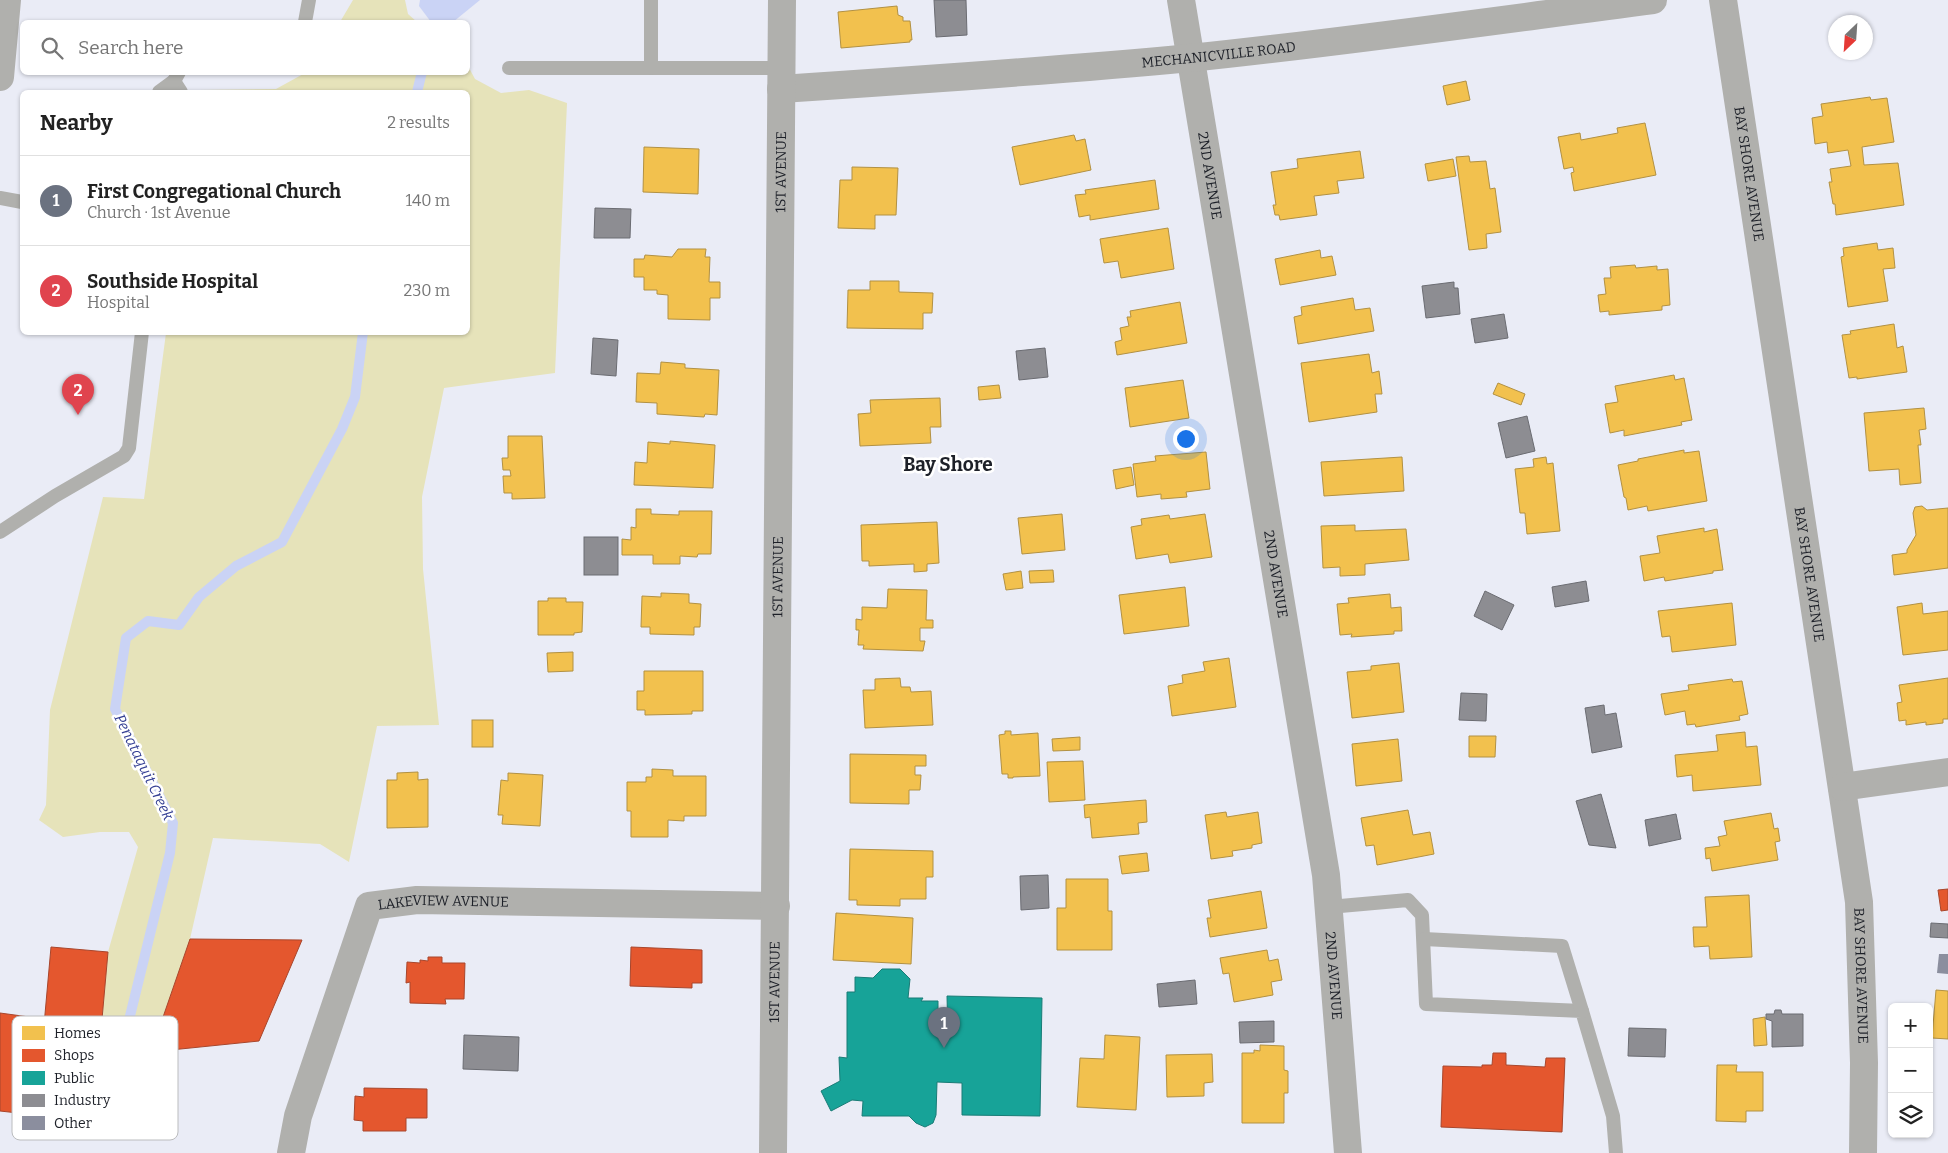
<!DOCTYPE html>
<meta charset="utf-8">
<style>
body{margin:0;font-family:Bitter,serif;background:#f6f6f6;color:#222}
.controls{position:absolute;right:15px;bottom:15px;display:grid;overflow:hidden;border-radius:8px;box-shadow:0 1px 4px #0004}
.controls button{width:45px;height:45px;display:grid;place-items:center;padding:0;border:0;border-bottom:1px solid #e0e0e0;background:#fff;color:#222;font:25px sans-serif}
.compass{position:absolute;left:1828px;top:15px;width:45px;height:45px;border-radius:50%;background:#fff;box-shadow:0 1px 4px #0004;rotate:205deg}
.you{position:absolute;left:1185px;top:438px;width:18px;height:18px;margin:-12px;border:4px solid #fff;border-radius:50%;background:#1a73e8;box-shadow:0 0 0 8px #1a73e833}
.badge{display:grid;place-items:center;width:32px;height:32px;border-radius:50%;background:#1a73e8;color:#fff;font-size:16px;font-weight:700}
.pin{position:absolute;translate:-50% -41px;filter:drop-shadow(0 1px 2px #0008)}
.pin::after{content:'';position:absolute;top:26px;width:18px;height:15px;background:inherit;clip-path:polygon(0 0,100% 0,50% 100%)}
.list{margin:0;padding:0;list-style:none}
h2{display:flex;justify-content:space-between;align-items:center;height:65px;margin:0;padding:0 20px;font-size:21px}
h2 small{font-size:16px;font-weight:400;color:#767676}
.list li{display:grid;grid-template-columns:32px 1fr auto;gap:15px;align-items:center;box-sizing:border-box;height:90px;padding:0 20px;border-top:1px solid #e0e0e0}
.list b{display:block;font-size:19px;white-space:nowrap}
.list p{margin:0;font-size:16px;white-space:nowrap;color:#767676}
.list em{font-size:16px;font-style:normal;color:#767676}
.icon{flex:none;width:28px;height:28px;fill:none;stroke:currentColor;stroke-width:2;stroke-linecap:round;stroke-linejoin:round}
.map{position:relative;flex:none;width:1948px;height:1153px;overflow:hidden}
.search{position:absolute;background:#fff;box-shadow:0 1px 4px #0004;left:20px;top:20px;width:450px;height:55px;display:flex;align-items:center;gap:12px;box-sizing:border-box;padding:0 18px;border-radius:8px;color:#767676;font-size:19px}
.panel{position:absolute;background:#fff;box-shadow:0 1px 4px #0004;left:20px;top:90px;width:450px;height:245px;border-radius:8px}
.map>svg:first-child{display:block}
.green{fill:#e6e3ba}
.water{fill:#cad3f5}
.homes{fill:#f2c14e;stroke:#b29143}
.shops{fill:#e4572e;stroke:#a8462c}
.public{fill:#17a398;stroke:#197c76}
.industry{fill:#8d8d92;stroke:#6b6c72}
.lines{fill:none;stroke-linecap:round;stroke-linejoin:round}
.stream{stroke:#cad3f5;stroke-width:10}
.building{fill:#8b8e9e}
.lane{stroke:#b0b0ad;stroke-width:14}
.street{stroke:#b0b0ad;stroke-width:28}
.labels{text-anchor:middle;stroke-width:5;stroke-linejoin:round;paint-order:stroke}
.street-label{font-size:14px;fill:#1d2028;stroke:#fff}
.water-label{font-size:15px;font-style:italic;fill:#354094;stroke:#fff}
.district-label{font-size:19px;font-weight:bold;fill:#1d2028;stroke:#fff}
.key{fill:#fff;stroke:#bbbcbe;stroke-width:1}
.key-label{font-size:14px;fill:#1d2028}
</style>
<div class="map">
<svg width="1948" height="1153" viewBox="0 0 1948 1153">
<rect width="100%" height="100%" fill="#eaecf6"/>
<g class="green">
<path d="M353,0h52l3,14 9,8h-77z"/>
<path d="M468,66l7,13 26,14 28,-3 38,13 -12,270 -111,15 -22,109 1,72 16,156 -62,1 -28,136 -29,-18 -107,-6 -23,101 -62,183 -35,-2 15,-168 30,-105 -9,-15h-29l-37,5 -24,-17 7,-15 4,-95 53,-213 41,2 22,-166 302,-1v-240h-270l1,-2 77,-1 29,-16 163,-1z"/>
</g>
<path class="water" d="M420,0h60l-27,22h-22l-12,-16z"/>
<g class="homes">
<path d="M897,6l1,9 5,2v4h7l2,19h-2v2l-69,6 -3,-36z"/>
<path d="M1466,81l4,19 -23,5 -4,-19z"/>
<path d="M1870,97l1,3 16,-2 7,44 -32,5 2,18 34,-2 6,42 -68,10 -1,-11h-2l-4,-22h3l-2,-13 21,-3 -3,-16 -20,3 -1,-11 -12,2 -3,-26 11,-2 -2,-12z"/>
<path d="M1645,123l11,52 -82,16 -3,-18 3,-1 -1,-5 -9,2 -6,-32 22,-4 1,7 37,-7 -1,-5z"/>
<path d="M1074,135l2,6 9,-2 6,31 -71,15 -8,-38z"/>
<path d="M644,147l55,2 -1,45 -55,-2z"/>
<path d="M1360,151l4,27 -27,3 2,12 -25,3 3,19 -37,5 -1,-5h-4l-2,-10h3l-5,-33 27,-4 -1,-9z"/>
<path d="M1469,156l1,6 16,-1 4,28 5,-1 6,44 -15,2 1,14 -18,2 -13,-93z"/>
<path d="M1453,159l3,17 -28,5 -3,-17z"/>
<path d="M852,167l46,1 -2,47h-21v14l-37,-1 2,-48h12z"/>
<path d="M1155,180l4,29 -69,11v-5l-11,2 -4,-22 11,-1 -1,-4z"/>
<path d="M1168,228l6,41 -53,9 -3,-17 -14,2 -4,-24z"/>
<path d="M1877,243l1,7 15,-2 2,20 -12,1 5,32 -40,6 -7,-50 3,-1 -1,-8z"/>
<path d="M678,249h28l-1,8h5l-1,25h11v16h-10v22l-42,-1v-24l-11,-1v-4h-13v-13h-10v-18h10l1,-4 27,2z"/>
<path d="M1320,250l1,8 11,-2 4,19 -56,10 -5,-26z"/>
<path d="M1635,265l1,3 21,-2v4l11,-1 2,36 -8,1v4l-53,5v-4l-9,1 -2,-17 8,-1 -2,-16h7l-1,-11z"/>
<path d="M870,281h29v11l34,1 -1,20h-9v16l-76,-1 1,-38h22z"/>
<path d="M1353,298l2,12 15,-2 4,23 -76,13 -4,-27 8,-2 -1,-8z"/>
<path d="M1180,302l7,41 -70,12 -2,-13 7,-2 -2,-12 9,-2 -2,-9h4l-1,-6z"/>
<path d="M1894,324l3,24 6,-2 4,26 -50,7v-2l-8,1 -7,-43 9,-1 -1,-3z"/>
<path d="M1369,354l3,19 7,-2 3,23h-7l2,18 -68,10 -8,-59z"/>
<path d="M661,362l24,2v4l34,2 -2,45 -12,-1 -1,3 -47,-3v-11l-21,-1 1,-29 23,1z"/>
<path d="M1674,375l1,5 9,-2 8,42 -11,2 1,3 -58,11v-6l-14,3 -5,-29 13,-2 -3,-16z"/>
<path d="M1183,380l6,38 -59,9 -5,-39z"/>
<path d="M1498,383l27,11 -4,11 -28,-11z"/>
<path d="M999,385l2,13 -22,2 -1,-13z"/>
<path d="M940,398l1,29h-11l1,16 -71,3 -2,-32 13,-1 -1,-13z"/>
<path d="M1924,408l2,21 -7,1 2,15h-3l3,38 -21,2 -1,-16 -30,2 -5,-58z"/>
<path d="M508,436h34l3,62 -33,1v-6h-8l-1,-17h8l-1,-6h-7l-1,-12h6z"/>
<path d="M670,441l45,4 -2,43 -79,-3 1,-23 12,1 1,-21 22,2z"/>
<path d="M1684,450v3l15,-2 8,50 -59,10 -1,-5 -19,4 -2,-12 -2,-1 -6,-32 20,-4v-2z"/>
<path d="M1206,452l4,37 -24,3 1,5 -26,2v-5l-24,3 -4,-33 23,-3 -1,-5z"/>
<path d="M1402,457l2,34 -80,5 -3,-34z"/>
<path d="M1546,457l1,7 6,-1 7,68 -33,3 -2,-21h-5l-5,-44 19,-2 -1,-8z"/>
<path d="M1131,467l3,18 -18,4 -3,-19z"/>
<path d="M1922,506l5,4 21,-2v60l-54,7 -2,-20 15,-2v-3l9,-15 -3,-22 2,-6z"/>
<path d="M636,509h15v5l28,1v-4h33l-1,43h-13l-1,3 -17,-1v8h-27v-9h-31v-16l9,1v-13l5,1z"/>
<path d="M1062,514l3,36 -43,4 -4,-36z"/>
<path d="M1205,514l7,43 -42,6 -2,-9 -32,5 -5,-32 11,-2 -1,-6 28,-4 1,4z"/>
<path d="M937,522l2,41 -12,1v7l-13,1v-8l-45,2v-5h-7l-1,-36z"/>
<path d="M1355,525v6l51,-2 3,31 -44,4v11l-25,1v-9l-17,1 -2,-42z"/>
<path d="M1704,528v4l13,-3 6,41 -10,1v2l-48,8 -1,-4 -20,4 -4,-25 20,-3 -3,-17z"/>
<path d="M1053,570l1,12 -24,1 -1,-12z"/>
<path d="M1021,571l2,17 -17,2 -3,-16z"/>
<path d="M1185,587l4,39 -65,8 -5,-39z"/>
<path d="M888,589l39,1 -1,30h7v8h-13v13h5l-2,10 -60,-2 1,-4h-6l1,-15h-3v-11l6,1v-13l25,1z"/>
<path d="M661,593l28,1v9l12,1 -1,23h-6v8l-44,-1v-7h-9l1,-31 19,1z"/>
<path d="M1390,594l1,14 10,-1 1,24h-8v3l-43,3 1,-3 -12,1 -3,-31 12,-1 -1,-5z"/>
<path d="M548,598h18v4h17l-1,30 -8,1v2h-36v-34h10z"/>
<path d="M1732,603l4,42 -64,7 -2,-16 -8,1 -4,-26z"/>
<path d="M1922,603l1,11 25,-3v39l-45,5 -6,-48z"/>
<path d="M573,652v19l-25,1 -1,-19z"/>
<path d="M1229,658l7,49 -64,9 -4,-30 15,-3 -1,-8 23,-4 -2,-9z"/>
<path d="M1399,663l5,49 -52,6 -5,-46 24,-2v-4z"/>
<path d="M644,671h59v40h-11v3l-47,1v-5h-8v-19h7z"/>
<path d="M900,678l1,9h9l1,5 20,-1 2,34 -68,3 -2,-38h12v-11z"/>
<path d="M1948,678v41h-5v4l-17,2v-3l-20,3v-5l-7,1 -2,-18 5,-1 -3,-17z"/>
<path d="M1732,679l1,3 9,-1 6,33 -9,2 1,4 -44,7 -1,-3 -8,1 -2,-14 -20,4 -4,-21 28,-4 -1,-5z"/>
<rect x="472" y="720" width="21" height="27"/>
<path d="M1005,731h6v4l27,-2 2,43 -27,1v1h-5v-4h-6l-3,-39 6,-1z"/>
<path d="M1745,732l1,15 11,-1 4,39 -68,6 -1,-16 -15,2 -2,-22 43,-4 -2,-16z"/>
<path d="M1469,736h27l-1,21h-26z"/>
<path d="M1080,737v13l-27,1 -1,-12z"/>
<path d="M1398,739l4,42 -46,5 -4,-42z"/>
<path d="M850,754l76,1v11h-11v9h6l-1,15h-11v14l-59,-1z"/>
<path d="M1083,761l2,39 -36,2 -2,-40z"/>
<path d="M652,769l21,1v6h33v40h-22v5l-16,-1v17h-37v-26h-4v-29h19v-5h6z"/>
<path d="M418,772v8l10,-1v48l-41,1v-48h10v-7z"/>
<path d="M508,773l35,2 -3,51 -38,-2 1,-9h-5l3,-35 7,1z"/>
<path d="M1146,800l1,22 -9,1 1,11 -47,4 -2,-21 -5,1 -1,-13z"/>
<path d="M1408,810l5,25 17,-3 4,22 -57,11 -3,-20 -8,1 -5,-28z"/>
<path d="M1226,812l1,5 31,-5 4,31 -10,2v3l-20,3 1,5 -22,3 -6,-44z"/>
<path d="M1771,813l3,16 4,-1 2,13 -5,1 3,18 -66,11 -2,-13 -4,1 -1,-11 15,-2 -2,-9 9,-2 -3,-14z"/>
<path d="M850,849l83,2v26h-7v22h-26v7l-43,-1v-5h-8z"/>
<path d="M1147,853l2,18 -27,3 -3,-18z"/>
<path d="M1066,879h42v32h4v39h-55v-42h9z"/>
<path d="M1261,891l6,37 -57,9 -3,-19h4l-3,-18z"/>
<path d="M1749,895l3,62 -42,2 -1,-13 -15,1 -1,-20h14l-2,-30z"/>
<path d="M836,913l77,5 -2,46 -78,-4z"/>
<path d="M1267,950l2,11 9,-2 4,21 -11,2 2,13 -39,7 -5,-29 -6,1 -3,-16z"/>
<path d="M1936,990l12,1v48l-16,-1z"/>
<path d="M1765,1017l2,28 -13,1 -1,-27z"/>
<path d="M1105,1035l35,2 -4,73 -59,-3 3,-49 24,1z"/>
<path d="M1260,1045l24,1v24l4,1v22h-4v30h-42v-70h12v-3l6,1z"/>
<path d="M1212,1054l1,28 -9,1v13l-37,1 -1,-42z"/>
<path d="M1717,1065h20l-1,7h27v39h-17v11l-30,-1z"/>
</g>
<g class="shops">
<path d="M1948,889v21l-7,1 -3,-21z"/>
<path d="M190,939l112,1 -43,101 -108,11z"/>
<path d="M51,947l57,5 -15,168 -57,-5z"/>
<path d="M631,947l71,3v33h-10v5l-62,-2z"/>
<path d="M428,957h14v6h23l-1,36h-19l1,5 -36,-1v-21l-4,1 1,-21 13,1v-3l8,1z"/>
<path d="M0,1013l44,6 -8,96 -36,-4z"/>
<path d="M1493,1053h13v12l39,2 1,-9h19l-3,74 -121,-5 2,-61 39,1v-2h10z"/>
<path d="M364,1088l63,1v29h-21v13h-43v-10l-9,-1 1,-24 9,1z"/>
</g>
<path class="public" d="M882,969h18l10,10 -2,19h15l-2,3h17v37h10l-1,-42 95,2 -2,118 -78,-1v-32l-25,-1 -1,33 -3,8 -8,4 -9,-4 -7,-7h-47l1,-15 -11,-1 -21,11 -10,-20 19,-10 -1,-24 8,1v-66h8v-15l18,1z"/>
<g class="industry">
<path d="M934,0h32l1,35 -31,2z"/>
<path d="M595,208l36,1 -1,29h-36z"/>
<path d="M1454,282v6h4l2,26 -34,4 -4,-32z"/>
<path d="M1504,314l4,24 -33,5 -4,-24z"/>
<path d="M593,338l25,2 -2,36 -25,-2z"/>
<path d="M1045,348l3,29 -29,3 -3,-29z"/>
<path d="M1527,416l8,35 -29,7 -8,-35z"/>
<rect x="584" y="537" width="34" height="38"/>
<path d="M1586,581l3,20 -34,6 -3,-20z"/>
<path d="M1485,591l29,14 -12,25 -28,-14z"/>
<path d="M1461,693l26,1 -1,27 -27,-1z"/>
<path d="M1604,705l1,10 11,-2 6,34 -30,6 -7,-45z"/>
<path d="M1601,794l15,54 -27,-3 -13,-44z"/>
<path d="M1676,814l5,25 -32,7 -4,-26z"/>
<path d="M1048,875l1,33 -28,2 -1,-34z"/>
<path d="M1931,923l17,1v14l-18,-1z"/>
<path d="M1195,980l2,24 -38,3 -2,-23z"/>
<path d="M1775,1010h6l1,4h21v32l-31,1v-26l-6,-2v-5h8z"/>
<path d="M1274,1021v21l-34,1 -1,-21z"/>
<path d="M1629,1028l37,1 -1,28 -37,-1z"/>
<path d="M464,1035l55,2 -1,34 -55,-2z"/>
</g>
<g class="lines">
<g class="stream">
<path d="M417,92l5,-20"/>
<path d="M102,1130l68,-277 3,-30 -58,-114 11,-71 22,-17 31,4 20,-28 37,-31 46,-24 60,-113 13,-32 8,-65"/>
</g>
</g>
<path class="building" d="M1939,954h9v20l-11,-1z"/>
<g class="lines">
<g class="lane">
<path d="M305,22l4,-22"/>
<path d="M509,68h273"/>
<path d="M651,68v-68"/>
<path d="M174,81l7,11"/>
<path d="M159,92l15,-11 5,-9"/>
<path d="M0,198l22,4"/>
<path d="M0,532l55,-36 69,-40 5,-8 13,-116"/>
<path d="M1329,907l79,-7 14,15 4,89 156,7 31,105 3,37"/>
<path d="M1424,939l138,7 20,65"/>
</g>
<g class="street">
<path id="s1" d="M1181,0l145,875 22,278"/>
<path id="s2" d="M1723,0l136,902 5,161 -1,90"/>
<path d="M0,77l7,-77"/>
<path id="s3" d="M781,89c137,-9 273,-18 409,-31 155,-16 309,-38 463,-58"/>
<path d="M1842,787l106,-15"/>
<path id="s4" d="M291,1153l7,-37 71,-210 48,-6 359,6"/>
<path id="s5" d="M773,1153l9,-1153"/>
</g>
</g>
<g class="labels">
<g class="street-label">
<text dy="5" stroke="none"><textPath href="#s3" startOffset="439">MECHANICVILLE ROAD</textPath></text>
<text dy="5" stroke="none"><textPath href="#s5" startOffset="981">1ST AVENUE</textPath></text>
<text dy="5" stroke="none"><textPath href="#s1" startOffset="178">2ND AVENUE</textPath></text>
<text dy="5" stroke="none"><textPath href="#s2" startOffset="176">BAY SHORE AVENUE</textPath></text>
<text dy="5" stroke="none"><textPath href="#s1" startOffset="582">2ND AVENUE</textPath></text>
<text dy="5" stroke="none"><textPath href="#s2" startOffset="581">BAY SHORE AVENUE</textPath></text>
<text dy="5" stroke="none"><textPath href="#s5" startOffset="576">1ST AVENUE</textPath></text>
<text dy="5" stroke="none"><textPath href="#s4" startOffset="334">LAKEVIEW AVENUE</textPath></text>
<text dy="5" stroke="none"><textPath href="#s1" startOffset="988">2ND AVENUE</textPath></text>
<text dy="5" stroke="none"><textPath href="#s2" startOffset="986">BAY SHORE AVENUE</textPath></text>
<text dy="5" stroke="none"><textPath href="#s5" startOffset="171">1ST AVENUE</textPath></text>
</g>
<g class="water-label">
<text transform="translate(144 767) rotate(64)" y="5">Penataquit Creek</text>
</g>
<g class="district-label">
<text x="948" y="471">Bay Shore</text>
</g>
</g>
<rect x="12" y="1016" width="166" height="124" rx="8" class="key"/>
<rect x="22" y="1026" width="23" height="14" fill="#f2c14e"/>
<rect x="22" y="1049" width="23" height="13" fill="#e4572e"/>
<rect x="22" y="1071" width="23" height="14" fill="#17a398"/>
<rect x="22" y="1094" width="23" height="13" fill="#8d8d92"/>
<rect x="22" y="1116" width="23" height="14" fill="#8b8e9e"/>
<g class="key-label">
<text x="54" y="1038">Homes</text>
<text x="54" y="1060">Shops</text>
<text x="54" y="1083">Public</text>
<text x="54" y="1105">Industry</text>
<text x="54" y="1128">Other</text>
</g>
</svg>
<div class="controls">
<button>+</button>
<button>−</button>
<button><svg class="icon" aria-label="layers" viewBox="0 0 24 24"><path d="M12 4l9 5-9 5-9-5zM3 14l9 5 9-5"/></svg></button>
</div>
<svg class="compass" viewBox="-18 -18 36 36"><path d="M0-13l5 13h-10z" fill="#e53935"/><path d="M0 13l5-13h-10z" fill="#767676"/></svg>
<div class="you"></div>
<div class="pin badge" style="left:944px;top:1048px;background:#6b7280">1</div>
<div class="pin badge" style="left:78px;top:415px;background:#e0444e">2</div>
<div class="search"><svg class="icon" aria-label="search" viewBox="0 0 24 24"><circle cx="10" cy="10" r="6"/><path d="M15 15l6 6"/></svg>Search here</div>
<section class="panel">
<h2>Nearby<small>2 results</small></h2>
<ul class="list">
<li><span class="badge" style="background:#6b7280">1</span><div><b>First Congregational Church</b><p>Church · 1st Avenue</p></div><em>140 m</em></li>
<li><span class="badge" style="background:#e0444e">2</span><div><b>Southside Hospital</b><p>Hospital</p></div><em>230 m</em></li>
</ul>
</section>
</div>
